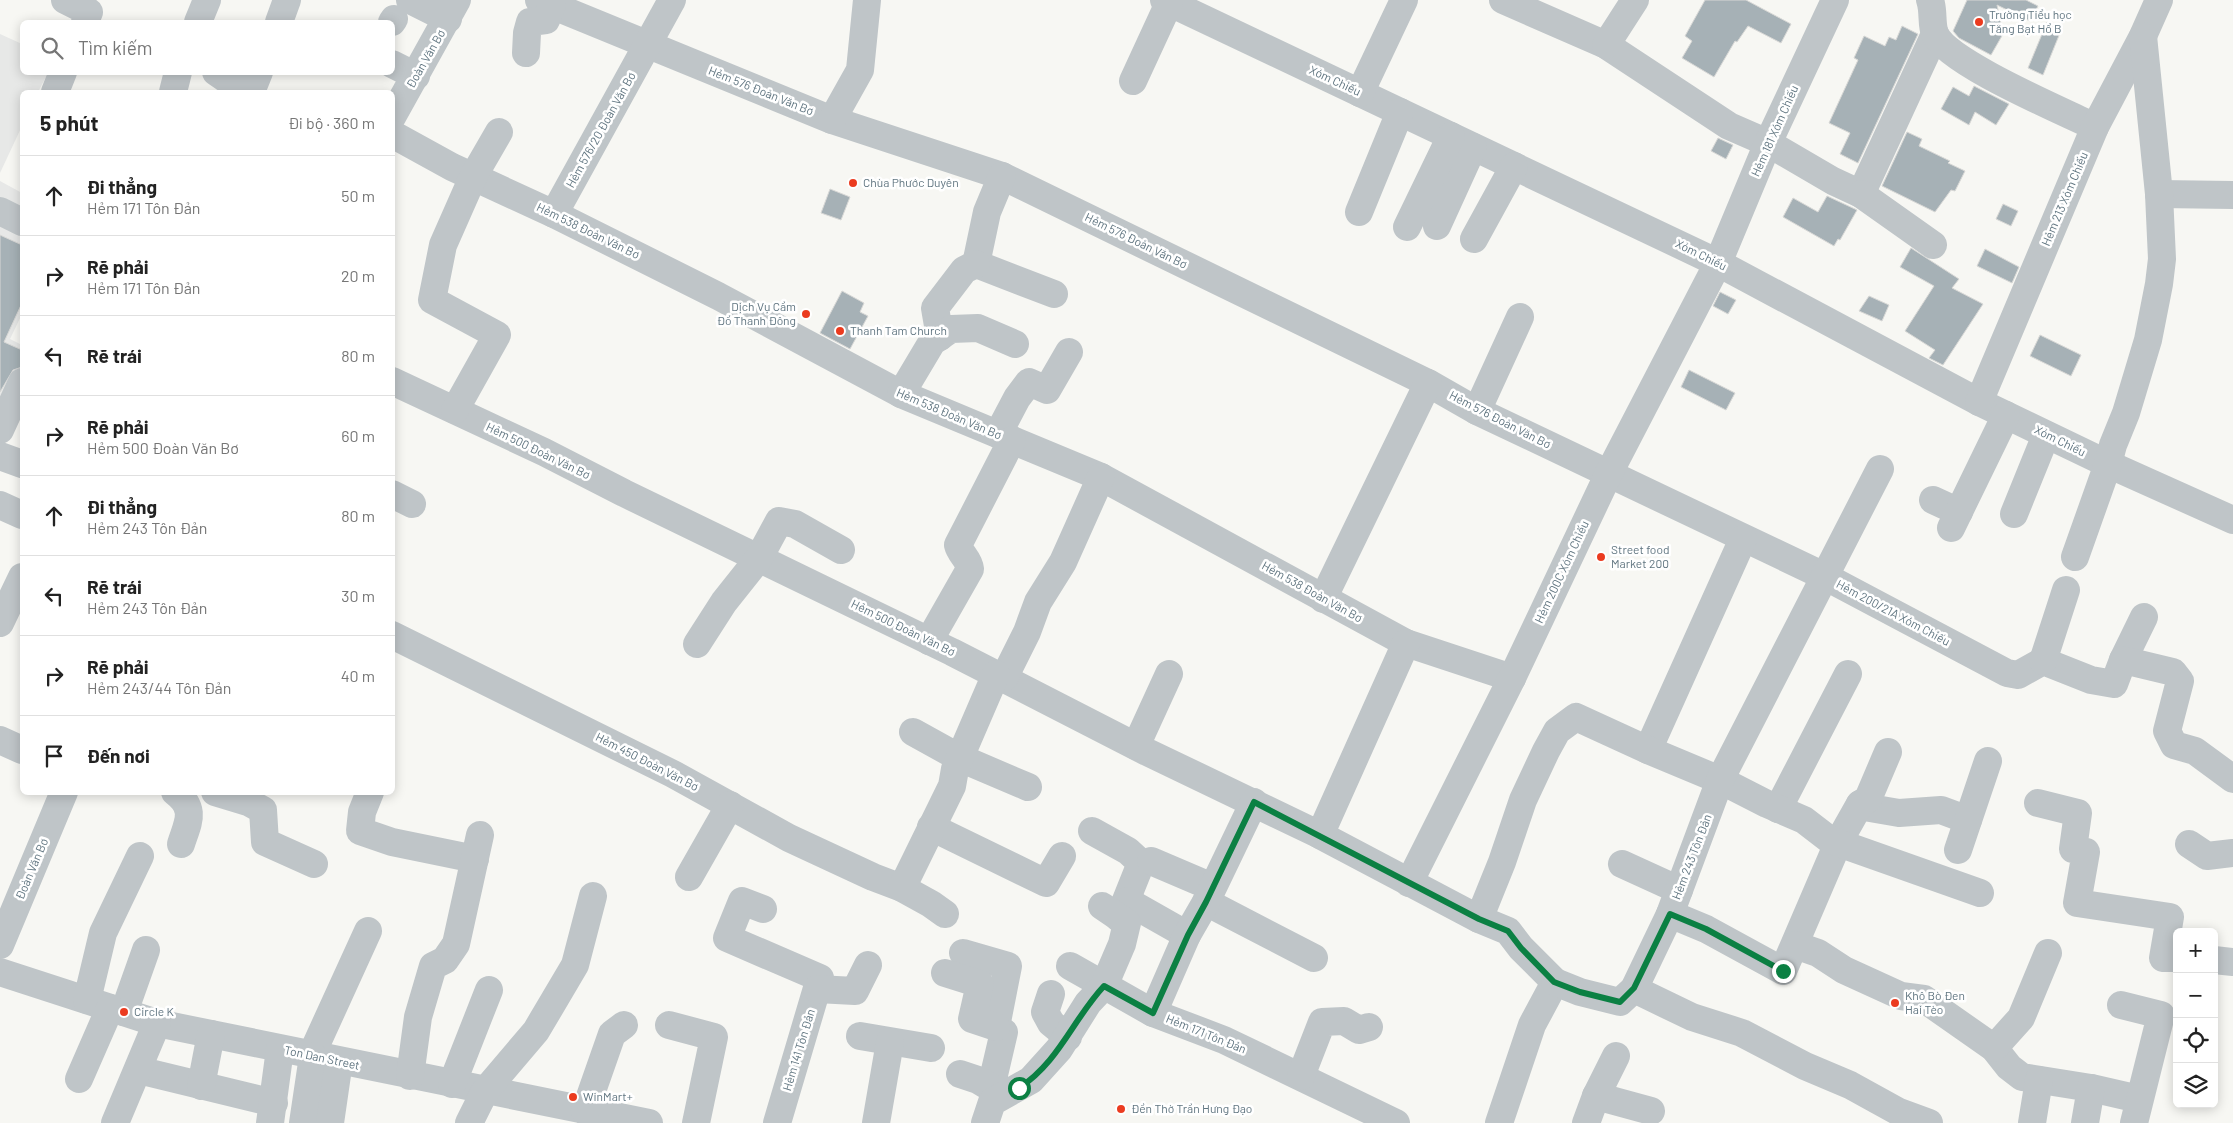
<!DOCTYPE html>
<html lang="vi">
<meta charset="utf-8">
<style>
body{margin:0;font-family:Barlow,sans-serif;background:#f2f2f2;color:#222}
.controls{position:absolute;right:15px;bottom:15px;display:grid;overflow:hidden;border-radius:8px;box-shadow:0 2px 12px #0003}
.controls button{width:45px;height:45px;display:grid;place-items:center;padding:0;border:0;border-bottom:1px solid #e0e0e0;background:#fff;color:#222;font:25px sans-serif}
.stop{position:absolute;width:15px;height:15px;margin:-11px;border:4px solid #0b8043;border-radius:50%;background:#fff}
.stop.end{background:#0b8043;border-color:#fff;box-shadow:0 1px 5px #0008}
.list{margin:0;padding:0;list-style:none}
h2{display:flex;justify-content:space-between;align-items:center;height:65px;margin:0;padding:0 20px;font-size:21px}
h2 small{font-size:16px;font-weight:400;color:#767676}
.list li{display:grid;grid-template-columns:32px 1fr auto;gap:15px;align-items:center;box-sizing:border-box;height:80px;padding:0 20px;border-top:1px solid #e0e0e0}
.list b{display:block;font-size:19px;white-space:nowrap}
.list p{margin:0;font-size:16px;white-space:nowrap;color:#767676}
.list em{font-size:16px;font-style:normal;color:#767676}
.icon{flex:none;width:28px;height:28px;fill:none;stroke:currentColor;stroke-width:2;stroke-linecap:round;stroke-linejoin:round}
.map{position:relative;flex:none;width:2233px;height:1123px;overflow:hidden}
.search{position:absolute;background:#fff;box-shadow:0 2px 12px #0003;left:20px;top:20px;width:375px;height:55px;display:flex;align-items:center;gap:12px;box-sizing:border-box;padding:0 18px;border-radius:8px;color:#767676;font-size:19px}
.panel{position:absolute;background:#fff;box-shadow:0 2px 12px #0003;left:20px;top:90px;width:375px;height:705px;border-radius:8px}
.map>svg:first-child{display:block}
.built{fill:#e7e8e7}
.building{fill:#a6b1b6;stroke:#d8d8d6}
.lines{fill:none;stroke-linecap:round;stroke-linejoin:round}
.minor{stroke:#bfc5c8;stroke-width:28}
.route{stroke:#0b8043;stroke-width:6}
.poi-dot{fill:#eb3b1f;stroke:#fff;stroke-width:2}
.labels{text-anchor:middle;stroke-width:5;stroke-linejoin:round;paint-order:stroke}
.poi-label{font-size:12px;fill:#607580;stroke:#fff;text-anchor:start}
.street-label{font-size:12px;fill:#607580;stroke:#fff}
</style>
<div class="map">
<svg width="2233" height="1123" viewBox="0 0 2233 1123">
<rect width="100%" height="100%" fill="#f7f7f3"/>
<g class="built">
<path d="M0,34l22,10v28l26,1 -10,19h-16v34l-22,47z"/>
<path d="M0,181l22,12v121l-12,25 12,6v37l-22,52z"/>
</g>
<g class="building">
<path d="M1705,0h41l45,24 -10,19 -33,-17 -11,16 -2,-1 -21,36 -32,-19 10,-17 -7,-5z"/>
<path d="M1967,0h59l12,6 -8,15 -33,-16 6,29 -12,21 -32,-17 -6,-7z"/>
<path d="M2047,22l15,6 -19,47 -15,-7z"/>
<path d="M1902,26l16,8 -60,129 -18,-9 10,-21 -21,-10 29,-63 -4,-2 10,-22 21,10 4,-9 7,3z"/>
<path d="M1974,86l35,18 -13,21 -21,-13 -6,13 -28,-16 12,-22 16,9z"/>
<path d="M1907,132l15,7 -3,7 31,15 -2,2 17,8 -10,20 -4,-1 -16,22 -53,-26z"/>
<path d="M1718,138l15,7 -7,14 -15,-8z"/>
<path d="M830,189l20,8 -9,23 -20,-7z"/>
<path d="M1827,196l30,14 -17,30 -2,-1 -4,7 -51,-29 10,-19 25,14z"/>
<path d="M2003,204l15,7 -7,15 -15,-7z"/>
<path d="M0,235l22,10v58l-18,39 18,8v17l-9,3 -13,22z"/>
<path d="M1911,248l48,31 -7,9 31,16 -40,61 -14,-7 6,-8 -30,-19 29,-45 -34,-19z"/>
<path d="M1985,249l34,18 -7,16 -35,-17z"/>
<path d="M842,291l22,12 -4,9 8,4 -18,33 -30,-16z"/>
<path d="M1720,292l16,8 -8,14 -15,-8z"/>
<path d="M1869,296l20,9 -7,16 -23,-10z"/>
<path d="M2040,335l41,20 -10,21 -41,-20z"/>
<path d="M1689,370l46,23 -9,17 -45,-23z"/>
</g>
<g class="lines">
<g class="minor">
<path d="M65,0l24,12 -4,10"/>
<path d="M410,0l38,19"/>
<path d="M539,0l293,120 170,56 426,207 49,28 347,165 183,97 11,2 25,-14 48,19 23,4 9,-24 21,-43"/>
<path d="M1164,0l554,263 261,139 129,62 125,56"/>
<path d="M1503,0l103,45 123,81 39,17 65,38 28,13 74,-160"/>
<path d="M1930,0c4,11 1,24 5,34 13,29 128,77 160,93"/>
<path d="M198,22l9,-22"/>
<path d="M279,22l8,-22"/>
<path d="M392,22l2,-3"/>
<path d="M1606,45l29,-45"/>
<path d="M526,53l1,-20 3,-11 16,-2 6,-15"/>
<path d="M392,64l24,12"/>
<path d="M216,72l29,20"/>
<path d="M1133,81l36,-78"/>
<path d="M55,92l8,-20"/>
<path d="M173,92l5,-20"/>
<path d="M251,92l8,-20"/>
<path d="M1360,93l44,-93"/>
<path d="M392,117l65,-117"/>
<path d="M832,120l28,-50 7,-70"/>
<path d="M392,134l60,33 102,47 164,82 183,98 200,83 305,166 106,35"/>
<path d="M1002,176l-15,36 -11,52 78,30"/>
<path d="M1861,194l72,51"/>
<path d="M2159,194l74,1"/>
<path d="M0,211l22,11"/>
<path d="M1359,212l41,-100"/>
<path d="M554,214l118,-214"/>
<path d="M1437,226l36,-79"/>
<path d="M1407,227l44,-91"/>
<path d="M1474,239l40,-73"/>
<path d="M940,337l-5,-29 29,-38 12,-6"/>
<path d="M392,381l152,71 80,41 328,159 195,100 173,83 159,84 29,12 13,17 34,34 -23,43 -33,98"/>
<path d="M901,394l31,-52 19,-13 27,-1 37,16"/>
<path d="M1979,402l116,-275 48,-91 16,-36"/>
<path d="M455,410l42,-75 -65,-35 11,-55 30,-68 26,-45"/>
<path d="M1477,411l43,-94"/>
<path d="M0,430l22,-48"/>
<path d="M998,434l19,-36 12,-16 18,8 22,-38"/>
<path d="M0,456l22,8"/>
<path d="M392,494l20,10"/>
<path d="M1933,500l26,12"/>
<path d="M0,505l22,10"/>
<path d="M2014,514l32,-79"/>
<path d="M1951,528l55,-113"/>
<path d="M2075,557l33,-93 5,-19 13,-32 22,-73 11,-56 3,-25 -3,-65 -16,-158"/>
<path d="M1323,599l105,-216"/>
<path d="M0,623l22,-46"/>
<path d="M392,635l281,139 116,64 84,39 29,11 29,16 14,10"/>
<path d="M929,641l41,-72c-1,-10 -10,-15 -12,-24l54,-105"/>
<path d="M697,644l27,-42 35,-44 20,-37 16,3 46,26"/>
<path d="M2123,660l50,12 7,9 -13,50 7,14 21,6 38,28"/>
<path d="M2043,661l23,-71"/>
<path d="M1004,678l23,-46 11,-30 25,-40 38,-85"/>
<path d="M913,732l47,26 68,29"/>
<path d="M0,740l22,10"/>
<path d="M1136,746l33,-72"/>
<path d="M1648,750l95,-211"/>
<path d="M175,792c22,17 13,30 6,52"/>
<path d="M215,792l33,10 15,8 2,32 49,22"/>
<path d="M370,792l-8,20 -2,19 32,11 83,17"/>
<path d="M2038,803l40,10 -5,36 13,3 -9,51 93,14 -7,41h14"/>
<path d="M1860,804l10,4 29,5 42,-3 27,10"/>
<path d="M1778,809l70,-135"/>
<path d="M931,827l115,56 16,-27"/>
<path d="M1092,831l36,20 13,12 -22,55"/>
<path d="M1320,835l86,-192"/>
<path d="M2189,844l18,12 26,-3"/>
<path d="M1958,850l30,-89"/>
<path d="M1151,861l61,26"/>
<path d="M1622,864l57,26"/>
<path d="M689,877l41,-72"/>
<path d="M1409,883l103,-205 97,-205 109,-210 50,-120 67,-143"/>
<path d="M902,888l50,-102 3,-17 41,-95"/>
<path d="M1127,901l60,34"/>
<path d="M1206,902l108,56"/>
<path d="M763,909l-21,-8 -15,37 93,40 -43,145"/>
<path d="M1670,914l36,15 77,42 55,-128 22,-39 8,-5 20,-47"/>
<path d="M1479,919l23,-57 21,-62 23,-49 11,-20 19,-14 72,33 72,30 47,24 37,16 26,20 150,53"/>
<path d="M0,945l64,-153"/>
<path d="M1795,945l23,8 26,17 57,26 23,3 70,49 15,19 13,10 69,11 48,11"/>
<path d="M963,953l45,13 -12,61 8,5 -11,47 10,16"/>
<path d="M2214,960l19,2"/>
<path d="M1070,966l83,47 71,27 172,83"/>
<path d="M0,972l157,51 492,100"/>
<path d="M945,973l35,11 -8,35 24,8"/>
<path d="M1555,982l25,10 40,10 14,-13 36,-75 50,-134 160,-311"/>
<path d="M817,989l38,2 13,-26"/>
<path d="M1634,989l58,28 50,16 63,33 45,19 49,27 30,11"/>
<path d="M1051,994l-6,18 6,11 17,14"/>
<path d="M87,1000l16,-67 37,-77"/>
<path d="M2121,1005l40,10 -27,108"/>
<path d="M124,1012l22,-62"/>
<path d="M1153,1013l34,-78 19,-33 48,-100"/>
<path d="M669,1025l45,12 -18,86"/>
<path d="M860,1036l71,12"/>
<path d="M1994,1048l27,-30 27,-65"/>
<path d="M311,1056l57,-125"/>
<path d="M138,1070l136,33"/>
<path d="M960,1074l18,6 25,15"/>
<path d="M410,1076l8,-59 15,-51 12,-6 11,-16 24,-109"/>
<path d="M1301,1076l21,-54 22,-1 15,9 10,-3"/>
<path d="M79,1079l31,-71"/>
<path d="M452,1084l37,-94"/>
<path d="M201,1086l10,-52"/>
<path d="M1596,1096l55,15"/>
<path d="M585,1111l27,-77 12,-9"/>
<path d="M115,1123l42,-100"/>
<path d="M270,1123l10,-74"/>
<path d="M303,1123l10,-67"/>
<path d="M330,1123l9,-62"/>
<path d="M469,1123l16,-32 51,-60 39,-66 18,-69"/>
<path d="M876,1123l14,-81"/>
<path d="M985,1123l7,-21 39,-22 28,-31 29,-46 16,-17 18,-42 5,-21 -25,-17"/>
<path d="M1586,1123l10,-27 20,-40"/>
<path d="M2032,1123l7,-43"/>
<path d="M2085,1123l6,-35"/>
</g>
</g>
<g class="lines">
<path class="route" d="M1019,1088c40,-26 54,-69 85,-102l49,27 35,-78 18,-33 48,-100 225,117 29,12 13,17 33,34 26,10 40,10 14,-14 36,-74 36,15 77,42"/>
</g>
<g class="poi-dot">
<circle cx="1979" cy="22" r="5"/>
<circle cx="853" cy="183" r="5"/>
<circle cx="806" cy="314" r="5"/>
<circle cx="840" cy="331" r="5"/>
<circle cx="1601" cy="557" r="5"/>
<circle cx="1895" cy="1003" r="5"/>
<circle cx="124" cy="1012" r="5"/>
<circle cx="573" cy="1097" r="5"/>
<circle cx="1121" cy="1109" r="5"/>
</g>
<g class="labels">
<g class="poi-label">
<text x="1989" y="19">Trường Tiểu học<tspan x="1989" dy="14">Tăng Bạt Hổ B</tspan></text>
<text x="863" y="187">Chùa Phước Duyên</text>
<text x="796" y="311" text-anchor="end">Dịch Vụ Cầm<tspan x="796" dy="14">Đồ Thanh Đông</tspan></text>
<text x="850" y="335">Thanh Tam Church</text>
<text x="1611" y="554">Street food<tspan x="1611" dy="14">Market 200</tspan></text>
<text x="1905" y="1000">Khô Bò Đen<tspan x="1905" dy="14">Hai Tèo</tspan></text>
<text x="134" y="1016">Circle K</text>
<text x="583" y="1101">WinMart+</text>
<text x="1131" y="1113">Đền Thờ Trần Hưng Đạo</text>
</g>
<g class="street-label">
<text transform="translate(426 59) rotate(-60)" y="4">Đoàn Văn Bơ</text>
<text transform="translate(1335 81) rotate(25)" y="4">Xóm Chiếu</text>
<text transform="translate(761 91) rotate(22)" y="4">Hẻm 576 Đoàn Văn Bơ</text>
<text transform="translate(601 130) rotate(-61)" y="4">Hẻm 576/20 Đoàn Văn Bơ</text>
<text transform="translate(1775 131) rotate(-66)" y="4">Hẻm 181 Xóm Chiếu</text>
<text transform="translate(2065 199) rotate(-67)" y="4">Hẻm 213 Xóm Chiếu</text>
<text transform="translate(588 231) rotate(26)" y="4">Hẻm 538 Đoàn Văn Bơ</text>
<text transform="translate(1136 241) rotate(26)" y="4">Hẻm 576 Đoàn Văn Bơ</text>
<text transform="translate(1701 255) rotate(26)" y="4">Xóm Chiếu</text>
<text transform="translate(949 414) rotate(23)" y="4">Hẻm 538 Đoàn Văn Bơ</text>
<text transform="translate(1500 420) rotate(27)" y="4">Hẻm 576 Đoàn Văn Bơ</text>
<text transform="translate(2060 441) rotate(26)" y="4">Xóm Chiếu</text>
<text transform="translate(538 451) rotate(26)" y="4">Hẻm 500 Đoàn Văn Bơ</text>
<text transform="translate(1562 572) rotate(-65)" y="4">Hẻm 200C Xóm Chiếu</text>
<text transform="translate(1312 592) rotate(29)" y="4">Hẻm 538 Đoàn Văn Bơ</text>
<text transform="translate(1893 613) rotate(28)" y="4">Hẻm 200/21A Xóm Chiếu</text>
<text transform="translate(903 628) rotate(26)" y="4">Hẻm 500 Đoàn Văn Bơ</text>
<text transform="translate(647 762) rotate(27)" y="4">Hẻm 450 Đoàn Văn Bơ</text>
<text transform="translate(1692 857) rotate(-69)" y="4">Hẻm 243 Tôn Đản</text>
<text transform="translate(32 869) rotate(-67)" y="4">Đoàn Văn Bơ</text>
<text transform="translate(1206 1034) rotate(22)" y="4">Hẻm 171 Tôn Đản</text>
<text transform="translate(799 1050) rotate(-73)" y="4">Hẻm 141 Tôn Đản</text>
<text transform="translate(322 1058) rotate(12)" y="4">Ton Dan Street</text>
</g>
</g>
</svg>
<div class="controls">
<button>+</button>
<button>−</button>
<button><svg class="icon" aria-label="locate" viewBox="0 0 24 24"><circle cx="12" cy="12" r="6"/><path d="M12 2v4M12 18v4M2 12h4M18 12h4"/></svg></button>
<button><svg class="icon" aria-label="layers" viewBox="0 0 24 24"><path d="M12 4l9 5-9 5-9-5zM3 14l9 5 9-5"/></svg></button>
</div>
<div class="stop" style="left:1019px;top:1088px"></div>
<div class="stop end" style="left:1783px;top:971px"></div>
<div class="search"><svg class="icon" aria-label="search" viewBox="0 0 24 24"><circle cx="10" cy="10" r="6"/><path d="M15 15l6 6"/></svg>Tìm kiếm</div>
<section class="panel">
<h2>5 phút<small>Đi bộ · 360 m</small></h2>
<ul class="list">
<li><svg class="icon" aria-label="ahead" viewBox="0 0 24 24"><path d="M12 20V5M6 11l6-6 6 6"/></svg><div><b>Đi thẳng</b><p>Hẻm 171 Tôn Đản</p></div><em>50 m</em></li>
<li><svg class="icon" aria-label="right" viewBox="0 0 24 24"><path d="M7 20v-9h11M14 6l5 5-5 5"/></svg><div><b>Rẽ phải</b><p>Hẻm 171 Tôn Đản</p></div><em>20 m</em></li>
<li><svg class="icon" aria-label="left" viewBox="0 0 24 24"><path d="M17 20v-9H6M10 6l-5 5 5 5"/></svg><div><b>Rẽ trái</b></div><em>80 m</em></li>
<li><svg class="icon" aria-label="right" viewBox="0 0 24 24"><path d="M7 20v-9h11M14 6l5 5-5 5"/></svg><div><b>Rẽ phải</b><p>Hẻm 500 Đoàn Văn Bơ</p></div><em>60 m</em></li>
<li><svg class="icon" aria-label="ahead" viewBox="0 0 24 24"><path d="M12 20V5M6 11l6-6 6 6"/></svg><div><b>Đi thẳng</b><p>Hẻm 243 Tôn Đản</p></div><em>80 m</em></li>
<li><svg class="icon" aria-label="left" viewBox="0 0 24 24"><path d="M17 20v-9H6M10 6l-5 5 5 5"/></svg><div><b>Rẽ trái</b><p>Hẻm 243 Tôn Đản</p></div><em>30 m</em></li>
<li><svg class="icon" aria-label="right" viewBox="0 0 24 24"><path d="M7 20v-9h11M14 6l5 5-5 5"/></svg><div><b>Rẽ phải</b><p>Hẻm 243/44 Tôn Đản</p></div><em>40 m</em></li>
<li><svg class="icon" aria-label="arrive" viewBox="0 0 24 24"><path d="M6 21V4h12l-3 4 3 4H6"/></svg><div><b>Đến nơi</b></div></li>
</ul>
</section>
</div>
